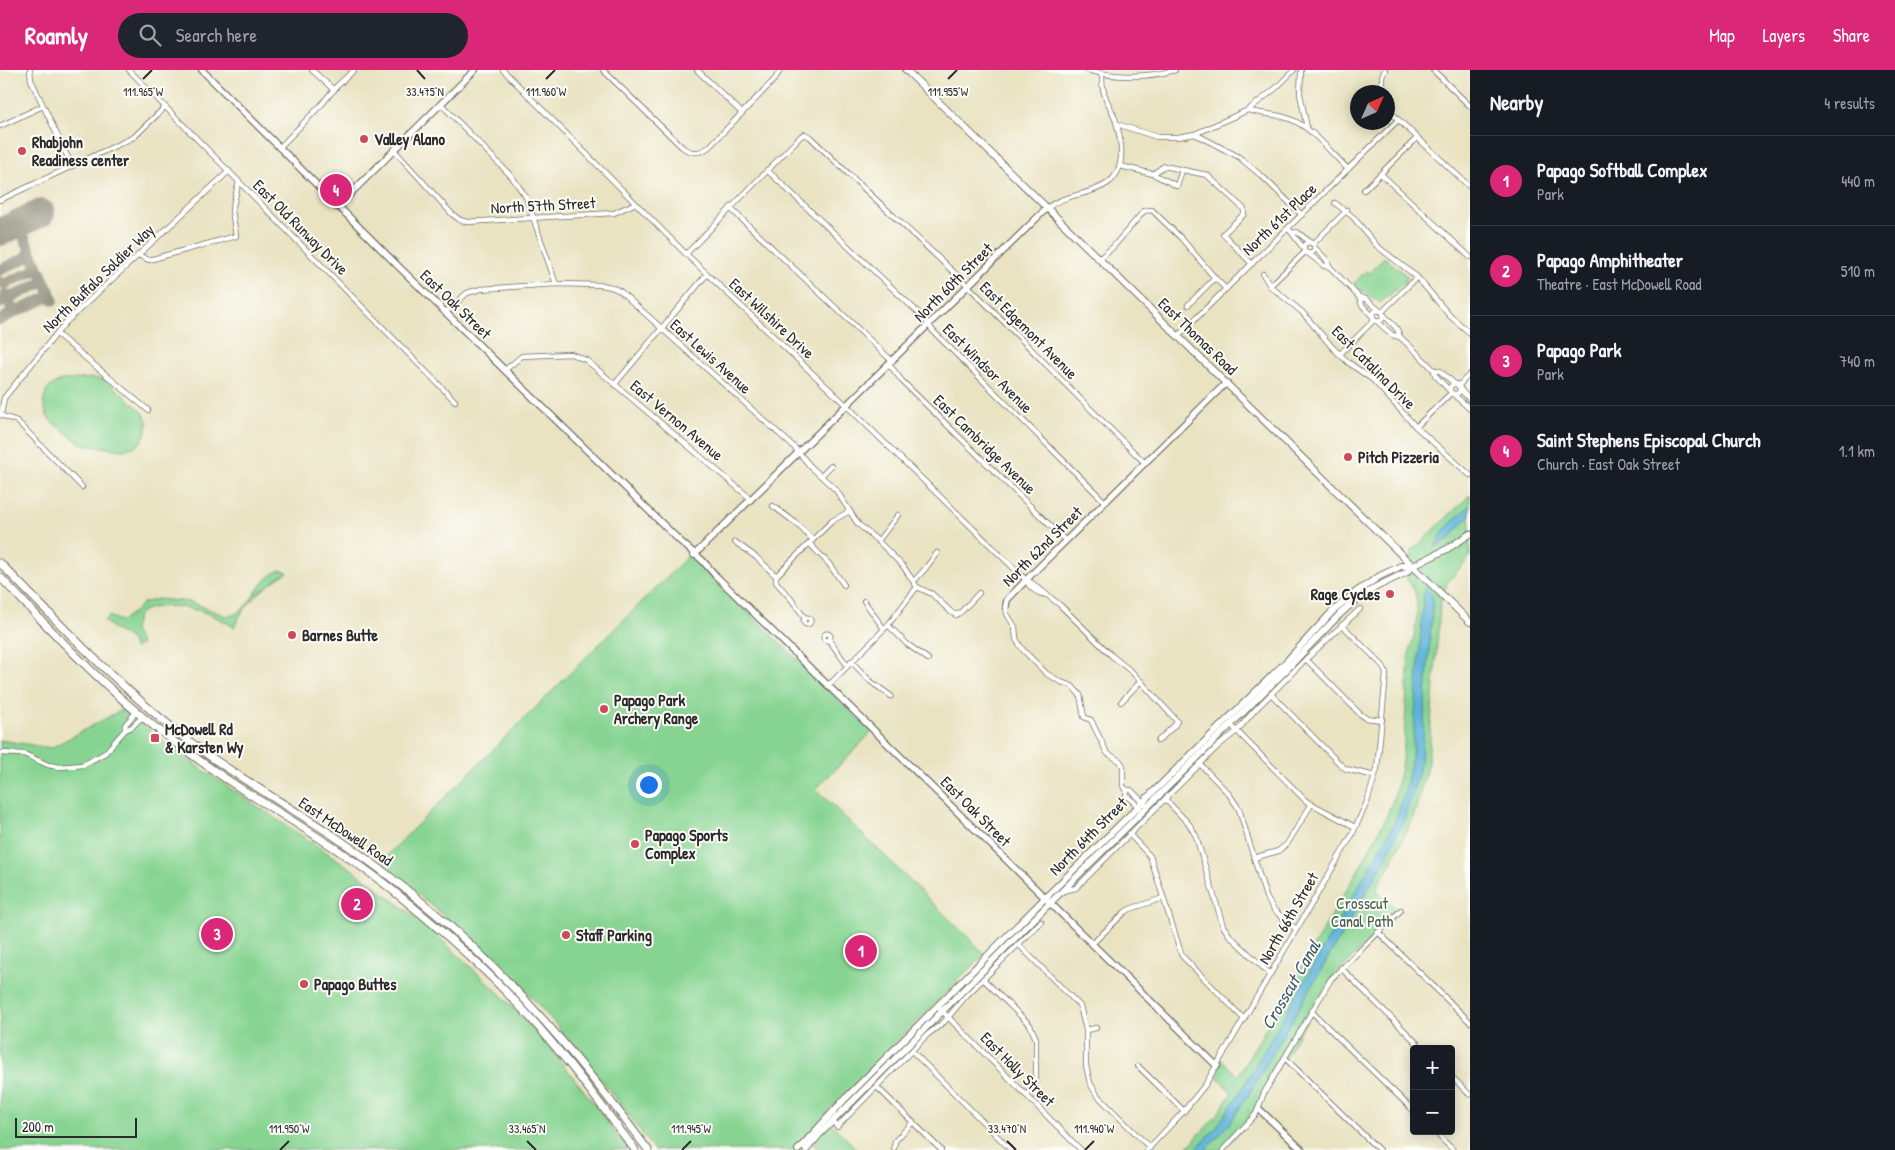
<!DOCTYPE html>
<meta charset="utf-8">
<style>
body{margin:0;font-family:"Patrick Hand",sans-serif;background:#20242c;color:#f1f3f6}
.controls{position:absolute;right:15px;bottom:15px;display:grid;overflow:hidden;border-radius:5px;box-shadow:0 2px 12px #0003}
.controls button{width:45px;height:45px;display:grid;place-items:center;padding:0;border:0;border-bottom:1px solid #363941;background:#171b24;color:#f1f3f6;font:25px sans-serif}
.compass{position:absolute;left:1350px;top:15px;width:45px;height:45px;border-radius:50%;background:#171b24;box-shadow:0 2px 12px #0003;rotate:45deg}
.scale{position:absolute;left:15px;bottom:12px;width:122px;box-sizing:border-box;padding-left:5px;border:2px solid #2b2b2b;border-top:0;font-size:14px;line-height:18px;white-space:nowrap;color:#2b2b2b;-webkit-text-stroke:4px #fdfcf7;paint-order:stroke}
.you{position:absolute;left:648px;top:714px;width:18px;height:18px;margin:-12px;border:4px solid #fff;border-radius:50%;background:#1a73e8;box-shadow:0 0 0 8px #1a73e833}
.badge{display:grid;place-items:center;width:32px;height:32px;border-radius:50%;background:#db2777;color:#fff;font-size:16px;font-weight:700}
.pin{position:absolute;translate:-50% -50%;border:2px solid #fff;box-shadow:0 1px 5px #0006}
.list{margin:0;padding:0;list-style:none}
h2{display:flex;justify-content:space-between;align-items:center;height:65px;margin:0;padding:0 20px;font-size:21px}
h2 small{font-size:16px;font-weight:400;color:#9ea1a6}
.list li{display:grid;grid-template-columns:32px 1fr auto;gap:15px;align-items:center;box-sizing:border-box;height:90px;padding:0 20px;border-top:1px solid #363941}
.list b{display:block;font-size:19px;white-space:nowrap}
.list p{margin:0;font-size:16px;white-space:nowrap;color:#9ea1a6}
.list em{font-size:16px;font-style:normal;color:#9ea1a6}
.icon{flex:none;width:28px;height:28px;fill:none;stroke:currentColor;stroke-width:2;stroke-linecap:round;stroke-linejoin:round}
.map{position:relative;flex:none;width:1470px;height:1080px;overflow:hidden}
header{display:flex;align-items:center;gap:30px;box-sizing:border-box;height:70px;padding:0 25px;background:#db2777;color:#fff}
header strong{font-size:24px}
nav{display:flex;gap:28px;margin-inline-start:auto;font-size:18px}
.search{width:350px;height:45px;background:#20242c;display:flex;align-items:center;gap:12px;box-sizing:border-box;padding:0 18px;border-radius:28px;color:#9ea1a6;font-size:19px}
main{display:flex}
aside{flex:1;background:#171b24}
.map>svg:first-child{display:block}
.green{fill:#87d492;stroke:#59805e}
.water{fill:#5cb3d9;stroke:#446f82}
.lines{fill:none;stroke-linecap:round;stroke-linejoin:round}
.taxiway{stroke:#8a8776;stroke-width:11}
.runway{stroke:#8a8776;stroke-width:28}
.minor-casing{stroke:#6e6b60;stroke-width:6}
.tertiary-casing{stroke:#6e6b60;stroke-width:8}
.secondary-casing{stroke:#6e6b60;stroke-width:8}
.primary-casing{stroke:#6e6b60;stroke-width:9}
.minor{stroke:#fff;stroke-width:4.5}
.tertiary{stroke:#fff;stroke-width:5.5}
.secondary{stroke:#fff;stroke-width:6}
.primary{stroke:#fff;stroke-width:7}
.ticks{fill:none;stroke:#2b2b2b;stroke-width:2}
.poi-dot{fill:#d1495b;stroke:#fdfcf7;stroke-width:2}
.labels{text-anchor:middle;stroke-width:4;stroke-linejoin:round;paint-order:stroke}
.poi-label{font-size:16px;font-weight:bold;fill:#2b2b2b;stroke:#fdfcf7;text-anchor:start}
.street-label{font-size:16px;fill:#2b2b2b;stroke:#fdfcf7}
.park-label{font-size:16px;fill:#475e4a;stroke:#fdfcf7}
.water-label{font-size:18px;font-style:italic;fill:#3c5b68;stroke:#fdfcf7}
.ticks-label{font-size:12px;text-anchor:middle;fill:#2b2b2b;stroke:#fdfcf7;stroke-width:4;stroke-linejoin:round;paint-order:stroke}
</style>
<header>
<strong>Roamly</strong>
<div class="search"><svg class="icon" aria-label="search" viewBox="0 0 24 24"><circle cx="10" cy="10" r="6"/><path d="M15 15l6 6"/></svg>Search here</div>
<nav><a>Map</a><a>Layers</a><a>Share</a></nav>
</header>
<main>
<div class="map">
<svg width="1470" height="1080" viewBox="0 0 1470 1080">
<rect width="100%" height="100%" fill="#fdfcf7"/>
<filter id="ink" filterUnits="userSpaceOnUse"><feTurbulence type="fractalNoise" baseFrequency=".02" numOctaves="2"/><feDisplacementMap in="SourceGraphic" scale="10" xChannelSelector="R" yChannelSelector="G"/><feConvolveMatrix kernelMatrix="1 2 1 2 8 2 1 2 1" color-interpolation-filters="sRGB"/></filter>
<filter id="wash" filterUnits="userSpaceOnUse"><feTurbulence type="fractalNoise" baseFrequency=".0096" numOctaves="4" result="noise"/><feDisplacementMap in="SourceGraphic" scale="20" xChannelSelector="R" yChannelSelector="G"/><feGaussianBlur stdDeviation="1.12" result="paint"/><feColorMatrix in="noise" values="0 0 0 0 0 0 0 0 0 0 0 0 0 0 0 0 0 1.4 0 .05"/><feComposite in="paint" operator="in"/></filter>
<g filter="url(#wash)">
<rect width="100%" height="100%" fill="#e9e3c2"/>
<g class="green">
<path d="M1384,187l24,20 -3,5 -25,21 -27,-19 13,-13 3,2z"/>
<path d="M95,308l11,2 37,32 5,11 -1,7 -6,12 -5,4 -12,4 -41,-5 -30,-22 -6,-7 -4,-14 4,-12 5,-5 10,-5z"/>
<path d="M1470,425v62l-23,26 -7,22 -12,158 -14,52 -12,26 -26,49 22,20h3l-70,69 -67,114 -5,16 -36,41h-38l32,-35 15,-22 -19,-21 8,-13 17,17 127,-218 22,-42 7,-20 7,-28 3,-26 5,-89c6,-13 11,-46 6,-60 -1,-5 -6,-10 -8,-14l5,-28z"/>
<path d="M689,485l183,177 -56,57 169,165 -162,162 35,34h-39l-13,-15 -12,15h-140c-50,-68 -102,-137 -164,-194 -36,-33 -73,-63 -111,-93z"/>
<path d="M279,500l9,2c-22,13 -43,31 -54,55 -23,-14 -47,-23 -75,-20 -8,1 -16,2 -21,9 -2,4 -3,11 -4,15l7,13 -6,5 -6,-11 -14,-8 -11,-9 5,-5 12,5 13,-9 9,-9 15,-4 33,3 35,14c18,1 29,-26 40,-36 4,-4 9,-7 13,-10z"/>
<path d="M123,639l62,49 171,114 66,50 76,70 44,46 47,59 39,53h-628v-410l51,8z"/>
</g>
<g class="water">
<path d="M1470,435l-1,11 -19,22 -15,9 10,-18z"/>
<path d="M1424,517l9,9 -11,156 -4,23 -14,45 -20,42 -135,232 -19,29 -24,27h-11l21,-22 25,-37 152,-265 11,-30 8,-39z"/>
</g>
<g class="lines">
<g class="taxiway">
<path d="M18,154l35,76"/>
<path d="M0,200l27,-13 3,-7"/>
<path d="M0,212l5,2 28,-13 3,-4v-3"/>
<path d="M0,233l4,-3 1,-6 7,3 27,-13 4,-4 -1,-3"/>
<path d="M0,250l11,-6v-7l5,4h2l28,-13 3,-4v-4"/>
</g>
<path class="runway" d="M0,162l41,-19"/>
</g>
</g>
<g filter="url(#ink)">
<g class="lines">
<defs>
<g id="minor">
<path d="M30,0l1,10 41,86"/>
<path d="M129,0l326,331"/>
<path d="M312,0l22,20"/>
<path d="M503,0l183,184 161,152 179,174 6,3 28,22 52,51 20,16 45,49 -2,4 -17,16"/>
<path d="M603,0l79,77c9,7 18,7 27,0l66,-68 5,-9"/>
<path d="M697,0l45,43"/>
<path d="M1087,0c29,8 59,8 88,0"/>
<path d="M1301,0l-1,24 7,34"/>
<path d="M1433,0l37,36"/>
<path d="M1382,22v-16l3,-6"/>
<path d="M441,34l71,73 14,20 30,87"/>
<path d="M1248,40c14,5 28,3 42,9 23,9 40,33 58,50"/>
<path d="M1388,40l82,77"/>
<path d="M1117,54l40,13h21l17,-3 53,-24 28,-22 18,-18"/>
<path d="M0,56l43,-20"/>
<path d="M1195,64l44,23 25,21 38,37"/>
<path d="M279,78l43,-44 14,-17 18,-17"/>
<path d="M394,80l58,64 8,6 7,2 147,-9 20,-9"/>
<path d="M1120,96l33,8 11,-8 43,9 37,34v5l-21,20 29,30"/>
<path d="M767,100l158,149 8,12 172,171"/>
<path d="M1153,104l24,12 5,-16"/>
<path d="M1381,104l89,83"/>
<path d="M1364,120l53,-52"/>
<path d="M0,130l134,-63 31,-30"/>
<path d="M1335,133l18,14 24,29 40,31 33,39 20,17"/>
<path d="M730,138l162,153"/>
<path d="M1047,138c19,-15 43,-12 61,-25 18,-13 14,-38 9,-58 -5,-20 -16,-26 -15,-51"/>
<path d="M1288,158l16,21"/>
<path d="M1293,163l4,-1 13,10"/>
<circle cx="1309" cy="178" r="5.5"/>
<path d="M1313,174l34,-34"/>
<path d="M1315,178l11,11 4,8 29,30 3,8 11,12"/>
<path d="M1308,183l16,13 6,1"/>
<path d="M686,184l115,-118 4,-2 5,3c51,50 104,97 155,146 61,60 119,121 180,180"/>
<path d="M138,185l11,5 87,-24 -4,-26 7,-29"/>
<path d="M1099,189l14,-12 31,-36 8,-1 29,28 34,40 -27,27"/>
<path d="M1263,204l7,12 32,26 31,36 16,15 24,17 43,47 54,48"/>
<path d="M1215,208l11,11"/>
<path d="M1270,216l35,-34"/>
<path d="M1359,227l7,2 13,11"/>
<circle cx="1378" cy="246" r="5.5"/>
<path d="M1382,242l35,-35"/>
<path d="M445,243l22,-20 14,-4 75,-5 46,1 9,2 9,4 174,156 17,20"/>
<path d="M1384,245l13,14 3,8"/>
<path d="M1378,252l14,13 8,2 15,14 19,19 1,5 14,15"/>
<path d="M57,264l91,76"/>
<path d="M1178,266l220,-216"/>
<path d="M1340,284l34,-34"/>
<path d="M889,294l13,17 164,160"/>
<path d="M505,300l17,-14 49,-2 15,6 165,139"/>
<path d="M1434,300l6,1 15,13"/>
<circle cx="1455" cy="319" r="5"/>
<path d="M615,314l92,-110"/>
<path d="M1458,316l12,-12"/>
<path d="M1460,319l10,11"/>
<path d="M1453,324l17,15"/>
<path d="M0,345l17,6 65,66"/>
<path d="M1,345l3,-17 62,-76 163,-151"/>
<path d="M1416,357l35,-34"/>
<path d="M810,396l26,24 22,34 20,17 25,25 14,21 15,7 19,18 5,3 5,-3 18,-19"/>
<path d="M821,406l10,-10"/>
<path d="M773,436l23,17 17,17"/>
<path d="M878,471l20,-26"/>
<path d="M735,472l21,15 20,19v6l15,17 14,19"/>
<path d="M810,474l19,20 15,21"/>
<path d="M776,506l56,-55 18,-10"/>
<path d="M1026,510c4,9 10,13 20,15"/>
<path d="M914,511l11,-12 12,-16"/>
<path d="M864,531l20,28"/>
<path d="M1006,536l1,8 8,13 1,12 7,11 24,24 14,8 11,4 8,9 4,22 7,3 16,33 13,8 3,5v20l4,4h4l14,14"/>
<circle cx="807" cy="551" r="3.5"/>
<path d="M888,555l19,19 21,15"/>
<circle cx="827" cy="567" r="3.5"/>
<path d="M829,570l18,25"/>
<path d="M1306,589l54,55 6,4 16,2"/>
<path d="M851,591l19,20 21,15"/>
<path d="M828,614l4,-2 56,-57 29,-38"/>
<path d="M1271,624l70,71 5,4 29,7"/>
<path d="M1121,632l20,-21"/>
<path d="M1231,655l75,76 49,26"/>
<path d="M125,660v-5l12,-14"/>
<path d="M0,683l24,1 24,11 12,2 23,-2 22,-12 20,-23 7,-3 11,-11"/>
<path d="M1200,694l29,30 10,15 27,88 8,13 22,19"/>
<path d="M1127,720l-1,5 14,13"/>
<path d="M1165,729l24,25 7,12 27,90 7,10 40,38"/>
<path d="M1129,764l21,22 32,100 62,63"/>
<path d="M1254,788l24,-7 9,-7 24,-39"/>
<path d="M1062,821l14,-3 142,-142 19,-15 16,-19 53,-53 54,-50"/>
<path d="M1378,862l92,90"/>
<path d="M1018,874l62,62 6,24v36l4,17 7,12 53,53"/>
<path d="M1092,874l33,-32 5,-3 33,-11"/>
<path d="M1341,898l82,81"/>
<path d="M983,909l47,46 6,14v39l-2,9 -8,8"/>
<path d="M937,936l144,144"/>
<path d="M1312,942l102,99"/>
<path d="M1086,960l10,-2"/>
<path d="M912,981l99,99"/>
<path d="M1285,988l94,92"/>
<path d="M1138,996l46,45"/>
<path d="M1451,1006l19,19"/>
<path d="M877,1017l64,63"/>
<path d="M833,1051l4,6 90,-92 17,-13 21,-25 76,-75"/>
<path d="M1434,1061l19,19"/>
<path d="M894,1078l1,-7 18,-19"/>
<path d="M1147,1080l37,-39 21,-26 147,-250 15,-33 10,-33 9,-95 -3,-8 -41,-41"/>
<path d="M1223,1080l33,-36 8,-21 67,-114 70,-69"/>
</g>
<g id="tertiary">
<path d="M202,0l198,198 280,273 22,19 14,16 501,490"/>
<path d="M337,137l138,-137"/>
<path d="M694,485l353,-347"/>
<path d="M1006,536l1,-6 23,-24 196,-193"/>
<path d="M1259,1039l43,41"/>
</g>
<g id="secondary">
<path d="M906,0l564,552"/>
<path d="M798,1080l45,-49 202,-203 241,-236 46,-50 24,-20 24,-16 21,-10h12"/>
<path d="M806,1080l13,-15 227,-228 242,-239 51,-53 12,-11 25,-17 31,-15 6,-6 34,-17 23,-15"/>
</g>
<g id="primary">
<path d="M0,493c62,63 122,128 193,181 45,34 94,61 141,92 35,24 69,50 102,78 83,71 147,149 212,236"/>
<path d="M0,507c55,57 111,119 176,166 24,18 49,36 75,52 51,32 103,63 150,102 39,32 77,65 112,102 45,47 83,99 122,151"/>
</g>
</defs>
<use href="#minor" class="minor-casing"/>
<use href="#tertiary" class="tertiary-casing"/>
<use href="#secondary" class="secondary-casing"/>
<use href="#primary" class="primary-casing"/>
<use href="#minor" class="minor"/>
<use href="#tertiary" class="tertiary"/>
<use href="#secondary" class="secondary"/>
<use href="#primary" class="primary"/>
</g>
</g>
<path class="ticks" d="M417,0l8,9M143,9l9,-9M546,9l9,-9M948,9l9,-9M527,1071l9,9M1007,1071l9,9M280,1080l9,-9M682,1080l9,-9M1085,1080l9,-9"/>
<g class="poi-dot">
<circle cx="364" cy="69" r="5"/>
<circle cx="22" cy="81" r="5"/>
<circle cx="1348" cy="387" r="5"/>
<circle cx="1390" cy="524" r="5"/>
<circle cx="292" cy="565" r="5"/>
<circle cx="604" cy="639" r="5"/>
<rect x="150" y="663" width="10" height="10" rx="2.5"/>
<circle cx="635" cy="774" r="5"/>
<circle cx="566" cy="865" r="5"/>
<circle cx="304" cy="914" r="5"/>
</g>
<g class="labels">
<g class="poi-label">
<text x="374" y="75">Valley Alano</text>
<text x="32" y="78">Rhabjohn<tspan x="32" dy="18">Readiness center</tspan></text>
<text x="1358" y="393">Pitch Pizzeria</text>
<text x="1380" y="530" text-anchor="end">Rage Cycles</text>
<text x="302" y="571">Barnes Butte</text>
<text x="614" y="636">Papago Park<tspan x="614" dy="18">Archery Range</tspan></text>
<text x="165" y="665">McDowell Rd<tspan x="165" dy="18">&amp; Karsten Wy</tspan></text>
<text x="645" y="771">Papago Sports<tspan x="645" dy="18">Complex</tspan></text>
<text x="576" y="871">Staff Parking</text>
<text x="314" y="920">Papago Buttes</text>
</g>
<g class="street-label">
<text transform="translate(543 135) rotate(-3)" y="6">North 57th Street</text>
<text transform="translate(1279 149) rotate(-44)" y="6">North 61st Place</text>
<text transform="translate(301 157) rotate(45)" y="6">East Old Runway Drive</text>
<text transform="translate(98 208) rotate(-44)" y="6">North Buffalo Soldier Way</text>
<text transform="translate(953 212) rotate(-45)" y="6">North 60th Street</text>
<text transform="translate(456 234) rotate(44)" y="6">East Oak Street</text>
<text transform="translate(772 248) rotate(43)" y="6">East Wilshire Drive</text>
<text transform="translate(1029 260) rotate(45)" y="6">East Edgemont Avenue</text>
<text transform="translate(1198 266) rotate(44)" y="6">East Thomas Road</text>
<text transform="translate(711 286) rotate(42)" y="6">East Lewis Avenue</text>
<text transform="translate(1374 297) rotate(45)" y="6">East Catalina Drive</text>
<text transform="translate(988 298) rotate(45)" y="6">East Windsor Avenue</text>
<text transform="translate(677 350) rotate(40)" y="6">East Vernon Avenue</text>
<text transform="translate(985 374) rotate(44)" y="6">East Cambridge Avenue</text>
<text transform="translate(1042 476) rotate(-45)" y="6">North 62nd Street</text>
<text transform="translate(976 741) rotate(45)" y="6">East Oak Street</text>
<text transform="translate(346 761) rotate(34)" y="6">East McDowell Road</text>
<text transform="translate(1088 766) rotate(-45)" y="6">North 64th Street</text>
<text transform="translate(1288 848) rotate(-60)" y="6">North 66th Street</text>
<text transform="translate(1018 999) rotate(45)" y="6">East Holly Street</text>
</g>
<g class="park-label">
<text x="1362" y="839">Crosscut<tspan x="1362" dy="18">Canal Path</tspan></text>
</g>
<g class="water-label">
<text transform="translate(1291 915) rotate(-60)" y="6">Crosscut Canal</text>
</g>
</g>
<g class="ticks-label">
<text x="143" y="26">111.965°W</text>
<text x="425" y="26">33.475°N</text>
<text x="546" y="26">111.960°W</text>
<text x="948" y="26">111.955°W</text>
<text x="289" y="1063">111.950°W</text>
<text x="691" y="1063">111.945°W</text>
<text x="1094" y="1063">111.940°W</text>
<text x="527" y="1063">33.465°N</text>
<text x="1007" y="1063">33.470°N</text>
</g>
</svg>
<div class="controls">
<button>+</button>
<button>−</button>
</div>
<svg class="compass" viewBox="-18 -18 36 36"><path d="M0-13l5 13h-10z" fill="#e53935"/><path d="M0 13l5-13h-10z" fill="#9ea1a6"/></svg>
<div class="scale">200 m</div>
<div class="you"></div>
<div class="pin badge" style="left:861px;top:881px">1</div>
<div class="pin badge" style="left:357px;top:834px">2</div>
<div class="pin badge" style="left:217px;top:864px">3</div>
<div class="pin badge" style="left:336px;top:120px">4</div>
</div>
<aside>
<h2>Nearby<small>4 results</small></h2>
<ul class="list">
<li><span class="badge">1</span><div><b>Papago Softball Complex</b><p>Park</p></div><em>440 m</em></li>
<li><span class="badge">2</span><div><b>Papago Amphitheater</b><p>Theatre · East McDowell Road</p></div><em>510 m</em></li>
<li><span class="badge">3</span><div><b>Papago Park</b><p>Park</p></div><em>740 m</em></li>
<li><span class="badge">4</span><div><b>Saint Stephens Episcopal Church</b><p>Church · East Oak Street</p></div><em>1.1 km</em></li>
</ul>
</aside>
</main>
